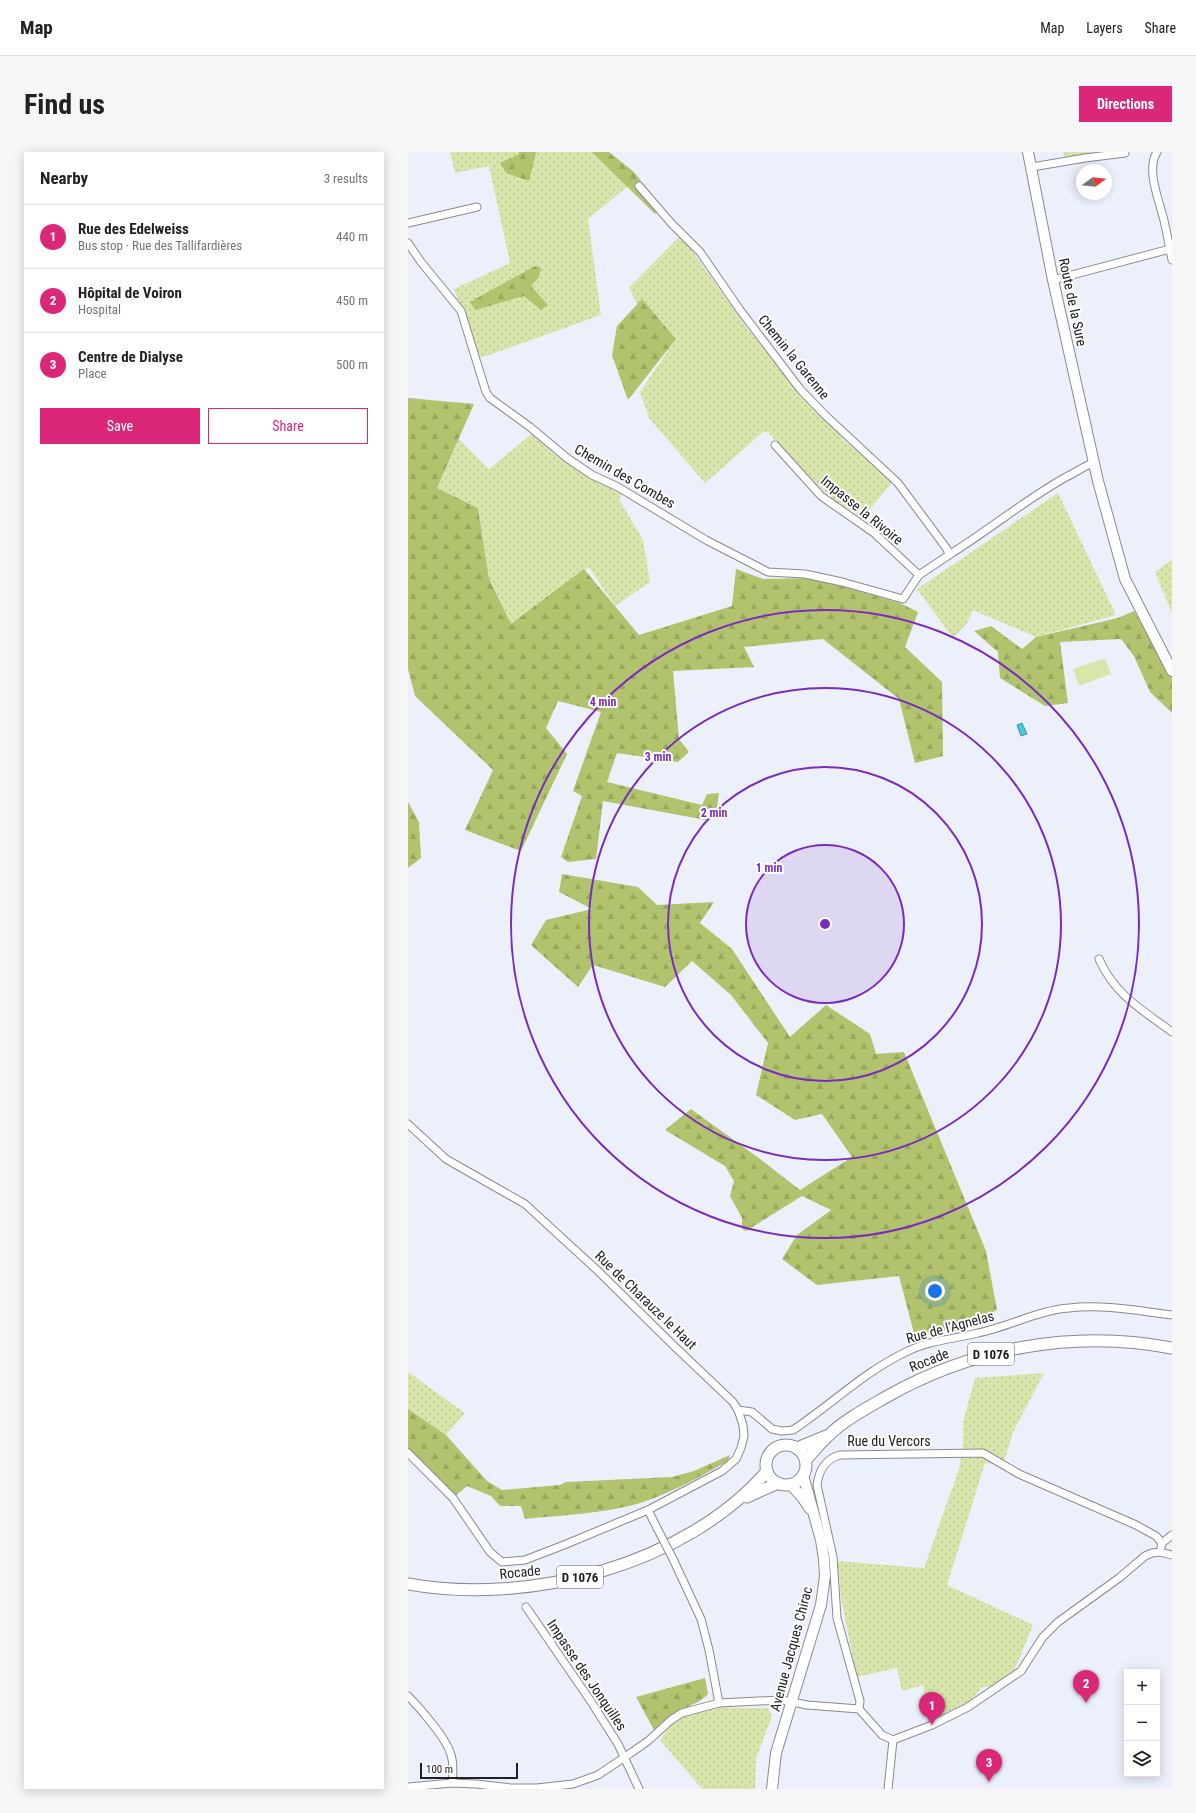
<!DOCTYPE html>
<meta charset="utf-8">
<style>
body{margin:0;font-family:"Roboto Condensed",sans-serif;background:#f6f6f6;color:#202124}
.controls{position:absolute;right:12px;bottom:12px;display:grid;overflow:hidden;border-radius:0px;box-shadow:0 2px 10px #0003}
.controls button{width:36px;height:36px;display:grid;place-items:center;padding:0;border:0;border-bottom:1px solid #e0e0e0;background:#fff;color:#202124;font:20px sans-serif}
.compass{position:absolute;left:668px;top:12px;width:36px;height:36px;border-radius:50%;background:#fff;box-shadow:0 2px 10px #0003;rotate:75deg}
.scale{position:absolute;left:12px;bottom:10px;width:98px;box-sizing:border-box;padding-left:4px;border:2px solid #202125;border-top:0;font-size:11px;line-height:14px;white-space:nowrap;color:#202125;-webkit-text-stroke:3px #fff;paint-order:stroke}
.you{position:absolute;left:527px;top:1139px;width:14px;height:14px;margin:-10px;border:3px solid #fff;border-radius:50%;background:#1a73e8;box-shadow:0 0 0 6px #1a73e833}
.badge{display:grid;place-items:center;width:26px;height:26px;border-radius:50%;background:#db2777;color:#fff;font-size:13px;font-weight:700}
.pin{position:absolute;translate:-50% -33px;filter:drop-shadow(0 1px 2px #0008)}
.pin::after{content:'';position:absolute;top:21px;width:14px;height:12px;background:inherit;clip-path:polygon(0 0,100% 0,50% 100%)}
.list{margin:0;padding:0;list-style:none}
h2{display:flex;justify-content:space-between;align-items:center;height:52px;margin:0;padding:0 16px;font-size:17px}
h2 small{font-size:13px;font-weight:400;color:#757577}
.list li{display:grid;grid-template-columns:26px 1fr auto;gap:12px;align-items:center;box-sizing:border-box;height:64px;padding:0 16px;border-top:1px solid #e0e0e0}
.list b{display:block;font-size:15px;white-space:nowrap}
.list p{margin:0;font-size:13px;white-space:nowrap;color:#757577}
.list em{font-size:13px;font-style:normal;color:#757577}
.actions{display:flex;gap:8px;padding:12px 16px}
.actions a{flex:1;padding:9px 0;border:1px solid #db2777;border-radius:0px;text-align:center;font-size:14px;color:#db2777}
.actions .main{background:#db2777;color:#fff}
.icon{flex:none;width:22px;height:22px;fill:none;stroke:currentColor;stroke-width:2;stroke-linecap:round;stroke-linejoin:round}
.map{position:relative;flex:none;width:764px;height:1637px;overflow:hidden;border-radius:0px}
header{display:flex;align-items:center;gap:24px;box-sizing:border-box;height:56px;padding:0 20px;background:#fff;border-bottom:1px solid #e0e0e0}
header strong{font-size:19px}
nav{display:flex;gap:22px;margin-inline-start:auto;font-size:14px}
.intro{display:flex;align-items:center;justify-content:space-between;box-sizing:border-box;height:96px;padding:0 24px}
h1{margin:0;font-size:28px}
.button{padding:10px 18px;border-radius:0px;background:#db2777;color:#fff;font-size:14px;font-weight:700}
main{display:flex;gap:24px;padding:0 24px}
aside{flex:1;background:#fff;border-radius:0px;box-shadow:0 2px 10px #0003}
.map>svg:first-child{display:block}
.grass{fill:url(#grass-dots)}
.forest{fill:url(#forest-firs)}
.garden{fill:#d8e5ab}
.water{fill:#4ac6e2;stroke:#3d94a9}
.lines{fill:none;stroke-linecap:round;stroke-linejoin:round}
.street-casing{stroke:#878a93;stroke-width:9}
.secondary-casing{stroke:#878a93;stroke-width:12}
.primary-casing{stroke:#878a93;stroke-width:13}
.street{stroke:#fff;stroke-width:7}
.secondary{stroke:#fff;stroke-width:10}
.primary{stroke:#fff;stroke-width:11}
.street-bridge-casing{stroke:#878a93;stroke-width:9;stroke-linecap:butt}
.street-bridge{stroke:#fff;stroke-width:7}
.ring{fill:none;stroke:#7b2cbf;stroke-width:2}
.labels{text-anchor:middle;stroke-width:4;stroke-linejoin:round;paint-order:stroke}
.shield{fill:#fff;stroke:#636466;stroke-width:1}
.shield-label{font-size:13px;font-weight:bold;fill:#202125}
.street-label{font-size:14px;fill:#202125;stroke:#fff}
.centre{fill:#7b2cbf;stroke:#fff;stroke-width:2}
.ring-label{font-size:12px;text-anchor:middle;font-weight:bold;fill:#7b2cbf;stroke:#fff;stroke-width:4;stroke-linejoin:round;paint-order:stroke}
</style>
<header>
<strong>Map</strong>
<nav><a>Map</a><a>Layers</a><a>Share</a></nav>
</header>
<div class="intro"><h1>Find us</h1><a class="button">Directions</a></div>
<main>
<aside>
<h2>Nearby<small>3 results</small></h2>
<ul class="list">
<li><span class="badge">1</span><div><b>Rue des Edelweiss</b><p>Bus stop · Rue des Tallifardières</p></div><em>440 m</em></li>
<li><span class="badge">2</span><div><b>Hôpital de Voiron</b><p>Hospital</p></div><em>450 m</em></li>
<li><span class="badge">3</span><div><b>Centre de Dialyse</b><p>Place</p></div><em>500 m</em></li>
</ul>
<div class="actions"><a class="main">Save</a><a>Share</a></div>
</aside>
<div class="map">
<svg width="764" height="1637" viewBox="0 0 764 1637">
<defs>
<pattern id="grass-dots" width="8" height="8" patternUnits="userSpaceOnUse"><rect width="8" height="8" fill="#d8e5ab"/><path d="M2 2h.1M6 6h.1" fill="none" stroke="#b9c493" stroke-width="1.8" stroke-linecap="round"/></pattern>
<pattern id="forest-firs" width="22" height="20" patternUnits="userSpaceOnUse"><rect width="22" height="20" fill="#b1c36c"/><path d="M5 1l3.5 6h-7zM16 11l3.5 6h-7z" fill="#98a75d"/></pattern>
</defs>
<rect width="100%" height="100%" fill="#ecf0fa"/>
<g class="grass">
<path d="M42,0h143l35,34 -40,33 13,96 -120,43 -27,-69 56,-26 -21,-97 -34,7z"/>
<path d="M655,0h37l-36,5z"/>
<path d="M273,83l68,96 96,110 48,40 -30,37 -29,-18 -27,-25 -40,-44 -5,2 -57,50 -56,-65 -9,-26 36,-53 -34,-40 -5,5 -8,-16z"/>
<path d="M125,281l21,21 68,41 -3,4 24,41 7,42 -35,24 -26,-39 -78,58 -22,-46 -11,-71 -41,-20 22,-49 30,30z"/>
<path d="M650,341l58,122 -80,22 -63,-27 -7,15 -13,13 -36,-49z"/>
<path d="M764,408v53l-17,-41z"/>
<path d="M0,1220l57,41 -19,22 -38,-26z"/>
<path d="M636,1221l-31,59 -10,33 -18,-2 -38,122 86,40 -18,44 -23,17 -10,1 -13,15 -41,19 -5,-36 -21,6 -5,-23 -40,9 -15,-73 -5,-43 87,7 35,-99 4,-24v-23l12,-44z"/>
<path d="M360,1556l4,8 -16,43 -1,30h-53l-42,-49c6,-9 12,-17 21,-23 25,-13 60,-8 87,-9z"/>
</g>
<g class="forest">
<path d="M111,0h19l-2,1 -7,28 -23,-8 -6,-10 19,-9z"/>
<path d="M184,0h17l25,20 26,33 -5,9z"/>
<path d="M127,114l6,2 -2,9 -8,9 17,19 -7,5 -17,-14 -49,14 -5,-8z"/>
<path d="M234,147l34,40 -48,61 -16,-45 5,-29z"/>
<path d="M0,246l66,6 -37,84 41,20 11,71 22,45 73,-55 55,66 93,-29 4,-37 27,10 51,-1 86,25 18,9 -13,35 37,35 1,74 -28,7 -16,-64 -76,-60 -79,8 10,20 -81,4 6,68 10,13 -11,10 -61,-9 -10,29 95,23 5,-11 12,-1 -2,14 -11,13 -103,-19 -7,58 -28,3 -7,-5 21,-61 -9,-5 28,-79 -43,-11 -12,27 21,26 -46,97 -56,-21 28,-60 -78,-74 -7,-27z"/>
<path d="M726,459l38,64v38l-22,-21 -16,-36 -13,-17 -61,3 8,61 -23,3 -45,-28 -2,-26 -24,-21 17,-5 31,23 14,-12 82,-19z"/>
<path d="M0,650l11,20 2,36 -13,10z"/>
<path d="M154,722l76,13 19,18 57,-3 -14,21 32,26 58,88 36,-32 44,29 6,20 28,-2 82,199 11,59 -40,18 -42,9 -16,-61 -82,9 -35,-26 15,-24 34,-25 -29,-14 -56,35 -4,-2v-11l-12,-22 4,-15 -9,-15 -60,-36 26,-21 69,50 40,31 52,-33 -30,-43 -27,6 -39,-25 12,-52 -37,-48 -39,-34 -27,26 -72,-22 -15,22 -47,-42 15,-25 46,-11 -33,-17z"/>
<path d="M0,1257l38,26 41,46 15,9 58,-5 6,-3 106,-5 22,-6 36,-16 -2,6c-30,17 -59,33 -91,43 -36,10 -76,11 -112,15l-4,-13h-21l-9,-10 -24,-10 -14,12 -45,-45z"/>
<path d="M297,1526l3,16c-8,9 -18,11 -28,16 -10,5 -17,13 -26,20l-18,-33z"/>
</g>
<path class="garden" d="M697,506l6,16 -32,12 -6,-17z"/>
<path class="water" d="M614,571l5,11 -6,2 -4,-11z"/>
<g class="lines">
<defs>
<g id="street">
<path d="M624,15l53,-9 40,-5"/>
<path d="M0,71l69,-16"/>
<path d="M0,91l13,19 40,49 25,81 4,6 40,29 37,31 25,17 26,12 88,53 62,32 37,2 37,8 61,17 16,-24 30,-20 -2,-6 -49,-66 -73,-68 -25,-26 -60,-79 -40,-58 -28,-28 -33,-38"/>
<path d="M762,97l2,11"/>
<path d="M645,128l117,-31c-2,-8 -3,-16 -5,-24 -4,-21 -20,-54 -8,-73"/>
<path d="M367,293l46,51 53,37 45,42"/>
<path d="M541,403c40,-25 76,-55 117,-78 9,-4 18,-11 27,-14"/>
<path d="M691,807c16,36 42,50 73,73"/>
<path d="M0,972l38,35 79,45 72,66 76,75 60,57 5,8 5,15 1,11 -3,12 -5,11 -14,12 -74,39 -84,35 -39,15 -23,2 -12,-10 -37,-54 -45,-45"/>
<path d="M330,1258l14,2 20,17 10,2 11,-1c39,-26 72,-59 115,-79 22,-11 47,-12 70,-18 30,-6 61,-23 91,-25 34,-4 70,3 103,7"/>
<path d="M240,1358l9,18"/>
<path d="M753,1395l1,-4 10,-8"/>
<path d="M265,1407l28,60 8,31 10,53"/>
<path d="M118,1455l64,93 28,44 21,45"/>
<path d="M0,1544c12,12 39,43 43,59 3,9 2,19 1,28"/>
<path d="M451,1557l1,-8 -23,-83 -4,-61 -16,-72c2,-15 8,-26 23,-30l143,-2 36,21 117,51 20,11 6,7"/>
<path d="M485,1588l39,-15 36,-18 53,-36 22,-34 15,-15 61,-44 26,-22 7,-3 8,-1 12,3"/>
<path d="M0,1635l44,-4 24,1 35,4h26l36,-4 25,-9 27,-18 23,-16 23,-21 11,-7 37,-10 63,-3 25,5 52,4 23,26 11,5"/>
<path d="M480,1637l5,-49"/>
</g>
<g id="secondary">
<path d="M620,0l25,128 45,201 27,98 47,92"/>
<path d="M382,1332l12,13 8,12"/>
<path d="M364,1637l4,-36 45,-148 4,-29 -1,-17 -3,-19 -18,-65"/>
</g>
<g id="primary">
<circle cx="378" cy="1313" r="20"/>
<path d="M389,1296l29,-12"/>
<path d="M398,1308c7,-8 14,-17 22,-24 16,-16 39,-28 58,-39 87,-49 187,-68 286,-49"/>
<path d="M339,1345l31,-14"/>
<path d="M0,1432c120,22 278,-19 359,-113"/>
</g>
</defs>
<use href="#street" class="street-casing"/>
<use href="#secondary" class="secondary-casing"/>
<use href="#primary" class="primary-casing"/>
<use href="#street" class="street"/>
<use href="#secondary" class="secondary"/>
<use href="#primary" class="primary"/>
<defs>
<path id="street-bridge" d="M249,1376l16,31"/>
</defs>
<use href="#street-bridge" class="street-bridge-casing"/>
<use href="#street-bridge" class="street-bridge"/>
</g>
<circle cx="417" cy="772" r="79" fill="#7b2cbf" fill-opacity=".12"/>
<g class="ring">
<circle cx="417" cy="772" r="79"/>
<circle cx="417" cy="772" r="157"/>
<circle cx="417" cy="772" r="236"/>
<circle cx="417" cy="772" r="314"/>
</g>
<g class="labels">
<g class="shield">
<rect x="560" y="1191" width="46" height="22" rx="3"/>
<rect x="149" y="1414" width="46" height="22" rx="3"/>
</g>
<g class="shield-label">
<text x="583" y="1207">D 1076</text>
<text x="172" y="1430">D 1076</text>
</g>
<g class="street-label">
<text transform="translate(665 150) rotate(78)" y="5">Route de la Sure</text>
<text transform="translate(386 205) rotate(51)" y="5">Chemin la Garenne</text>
<text transform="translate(217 324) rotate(30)" y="5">Chemin des Combes</text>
<text transform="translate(454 358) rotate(39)" y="5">Impasse la Rivoire</text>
<text transform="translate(238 1148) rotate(44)" y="5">Rue de Charauze le Haut</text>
<text transform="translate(542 1175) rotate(-15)" y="5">Rue de l'Agnelas</text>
<text transform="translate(521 1208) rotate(-22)" y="5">Rocade</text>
<text x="481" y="1294">Rue du Vercors</text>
<text transform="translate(112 1420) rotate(-6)" y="5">Rocade</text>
<text transform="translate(383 1497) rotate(-75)" y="5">Avenue Jacques Chirac</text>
<text transform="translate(179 1523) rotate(56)" y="5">Impasse des Jonquilles</text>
</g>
</g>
<circle cx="417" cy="772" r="6" class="centre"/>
<g class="ring-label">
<text x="195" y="554">4 min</text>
<text x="250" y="609">3 min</text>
<text x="306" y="665">2 min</text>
<text x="361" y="720">1 min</text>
</g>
</svg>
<div class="controls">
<button>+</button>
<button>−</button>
<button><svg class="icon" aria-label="layers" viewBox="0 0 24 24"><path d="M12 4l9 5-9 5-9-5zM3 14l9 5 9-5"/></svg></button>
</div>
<svg class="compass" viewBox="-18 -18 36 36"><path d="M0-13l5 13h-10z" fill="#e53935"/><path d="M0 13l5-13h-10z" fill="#757577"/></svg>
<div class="scale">100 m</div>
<div class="you"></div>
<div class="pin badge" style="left:524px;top:1573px">1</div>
<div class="pin badge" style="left:678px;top:1551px">2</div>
<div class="pin badge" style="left:581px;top:1630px">3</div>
</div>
</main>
